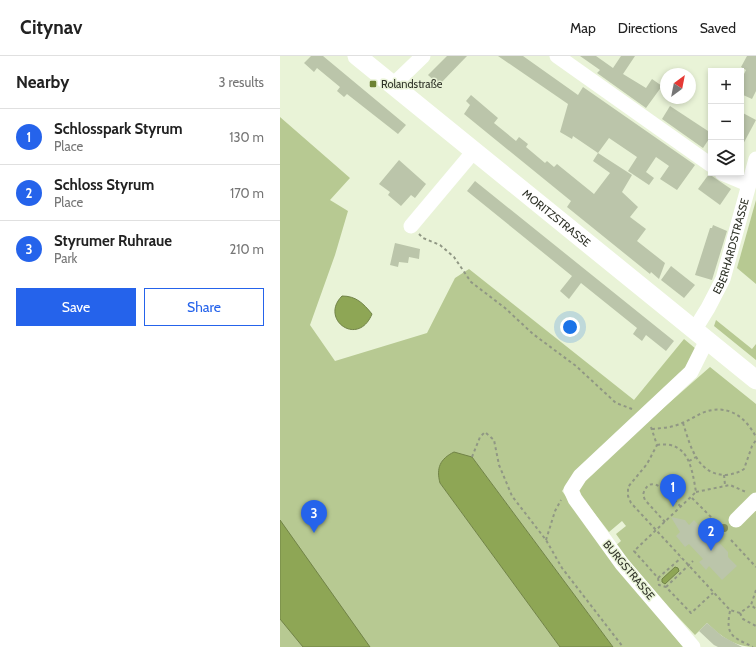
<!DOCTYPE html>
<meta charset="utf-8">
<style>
body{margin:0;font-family:Cabin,sans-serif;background:#f6f6f6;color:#222}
.controls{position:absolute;right:12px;top:12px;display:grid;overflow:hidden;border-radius:0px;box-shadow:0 2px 6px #0003}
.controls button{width:36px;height:36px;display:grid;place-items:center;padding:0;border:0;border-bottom:1px solid #e0e0e0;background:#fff;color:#222;font:20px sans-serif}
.compass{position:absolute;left:380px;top:12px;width:36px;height:36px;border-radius:50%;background:#fff;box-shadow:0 2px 6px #0003;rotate:32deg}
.you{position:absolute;left:290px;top:271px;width:14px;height:14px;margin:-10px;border:3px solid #fff;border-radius:50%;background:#1a73e8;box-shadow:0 0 0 6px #1a73e833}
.badge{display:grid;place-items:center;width:26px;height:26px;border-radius:50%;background:#2563eb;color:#fff;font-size:13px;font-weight:700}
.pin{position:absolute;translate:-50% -33px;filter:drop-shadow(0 1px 2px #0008)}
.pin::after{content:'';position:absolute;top:21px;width:14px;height:12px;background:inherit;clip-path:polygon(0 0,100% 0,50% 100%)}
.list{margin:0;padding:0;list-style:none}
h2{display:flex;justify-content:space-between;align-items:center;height:52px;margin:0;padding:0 16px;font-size:17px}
h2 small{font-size:13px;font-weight:400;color:#767676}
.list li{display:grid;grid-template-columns:26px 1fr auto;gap:12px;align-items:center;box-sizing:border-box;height:56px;padding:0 16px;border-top:1px solid #e0e0e0}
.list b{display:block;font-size:15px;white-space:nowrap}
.list p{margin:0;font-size:13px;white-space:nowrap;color:#767676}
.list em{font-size:13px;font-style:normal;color:#767676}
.actions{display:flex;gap:8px;padding:12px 16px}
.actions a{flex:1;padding:9px 0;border:1px solid #2563eb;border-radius:0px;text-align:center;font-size:14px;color:#2563eb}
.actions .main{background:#2563eb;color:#fff}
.icon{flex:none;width:22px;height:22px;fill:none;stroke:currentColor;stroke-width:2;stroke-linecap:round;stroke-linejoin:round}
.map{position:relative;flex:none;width:476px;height:591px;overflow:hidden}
header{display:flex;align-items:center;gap:24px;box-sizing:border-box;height:56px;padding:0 20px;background:#fff;border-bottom:1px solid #e0e0e0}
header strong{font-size:19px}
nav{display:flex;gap:22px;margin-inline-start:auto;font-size:14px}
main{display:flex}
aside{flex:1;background:#fff}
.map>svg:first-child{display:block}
.green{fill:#b7c992}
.water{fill:#8ea655;stroke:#718347}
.building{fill:#bbc5aa}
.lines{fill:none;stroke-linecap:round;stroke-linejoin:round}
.path{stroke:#909784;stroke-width:2;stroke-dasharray:3 3;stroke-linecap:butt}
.minor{stroke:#fff;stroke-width:15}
.major{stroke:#fff;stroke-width:19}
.tree{fill:#849161}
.poi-dot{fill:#6d8334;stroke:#e9f3d7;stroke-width:1.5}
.labels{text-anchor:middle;stroke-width:3;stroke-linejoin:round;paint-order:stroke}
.poi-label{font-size:11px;fill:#2e3127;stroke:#e9f3d7;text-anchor:start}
.street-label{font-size:11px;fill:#2e3127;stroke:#e9f3d7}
</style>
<header>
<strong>Citynav</strong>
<nav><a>Map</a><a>Directions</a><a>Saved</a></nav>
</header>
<main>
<aside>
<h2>Nearby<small>3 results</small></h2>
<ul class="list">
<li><span class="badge">1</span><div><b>Schlosspark Styrum</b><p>Place</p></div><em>130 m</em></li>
<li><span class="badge">2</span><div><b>Schloss Styrum</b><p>Place</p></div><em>170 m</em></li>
<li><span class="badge">3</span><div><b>Styrumer Ruhraue</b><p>Park</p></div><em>210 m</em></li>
</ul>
<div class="actions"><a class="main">Save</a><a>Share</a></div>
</aside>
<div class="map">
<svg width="476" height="591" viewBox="0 0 476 591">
<rect width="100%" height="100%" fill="#e9f3d7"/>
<g class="green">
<path d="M0,61l70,61 -20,22 18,11 -13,44 -25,70 25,36 92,-28 28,-55 14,-9 165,131 50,-61 12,10 -11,21 -110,104 -13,17 74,99 47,57h-70l-141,-190 -32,26 120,164h-280z"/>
<path d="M476,144v84l-19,-16z"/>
<path d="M436,264l36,29 4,-5v16l-42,-34z"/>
<path d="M430,311l46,37v243c-22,0 -34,-10 -49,-24l-12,12 -68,-72 -13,-16 7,-6 -5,-7 10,-8 -4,-5 -13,11 -31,-40 1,-10z"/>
</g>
<g class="water">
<path d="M62,240c14,0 21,7 30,18 -14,34 -53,5 -30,-18z"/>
<path d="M174,396l18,5 141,190h-53l-120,-164c-4,-15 0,-24 14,-31z"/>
<path d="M0,464l90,127h-67l-23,-28z"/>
<path d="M395,511l3,1 1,3 -14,13 -3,-2v-3z"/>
</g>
<g class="building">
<path d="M31,0h12l83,69 -8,9 -51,-40 -3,3 -7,-6 3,-4 -23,-19 -3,4 -10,-9z"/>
<path d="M167,0h20l-28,29 -11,-10z"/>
<path d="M218,0h25l55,39 5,-8 112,78 -18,25 -17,-11 9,-13 -13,-9 -10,15 8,6 -5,7 -21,-14 9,-14 -28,-19 -11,15 -25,-17 -1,3 -12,-7 8,-28z"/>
<path d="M300,0h16l17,12 8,-12h14l-12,18 23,14 6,-9 10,7 -16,22 -49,-35 3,-3z"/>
<path d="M467,0h9v35l-4,8 -11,-5v-14l5,-10 -5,-3z"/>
<path d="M191,39l27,23 -4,5 22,18 3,-4 9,7 -2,3 19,16 2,-2 7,6 3,-3 37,30 16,-21 -17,-12 5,-8 34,22 -10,17 16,15 -8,10 16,12 -9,12 28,22 -6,16 -8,-7 -1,2 -83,-67 4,-6 -107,-87 6,-9 -4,-4z"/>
<path d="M390,50l41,27v3l-8,12 -41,-29z"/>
<path d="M461,56l15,8 -15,28z"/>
<path d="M119,104l27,24 -11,14 -4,-3 -10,11 -13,-11 2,-3 -11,-8z"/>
<path d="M429,118l22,15 -11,16 -22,-16z"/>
<path d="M195,125l199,160 -8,10 -20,-16 -4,6 -9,-7 4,-6 -56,-45 -12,16 -9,-8 12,-15 -105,-85z"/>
<path d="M433,169l14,6 -15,49 -17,-5 15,-47h2z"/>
<path d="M115,187l25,6 -1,10 -10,-2 -1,6 -9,-1 -1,5 -8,-2z"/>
<path d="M391,210l24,19 -11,13 -23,-18z"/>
<path d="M391,461l14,3 4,5 5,-5 14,15 2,-2 18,19v5l9,9 -15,14 -13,-14 -3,4 -7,-8 4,-3 -14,-15 -4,3 -9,-11 4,-4z"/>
<path d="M427,567l15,13 20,11h-24l-4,-2 -15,-14z"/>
</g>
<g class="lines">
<g class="path">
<path d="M139,178l4,4 17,7 14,12 17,25 34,26 28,26 43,32 40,37 16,6"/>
<path d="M403,367c7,22 14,52 43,52 7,-1 12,-2 18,-6l8,-23 4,-6"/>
<path d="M371,371l6,18 -10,19 -19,23v9l3,7 99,107 10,3 11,-8"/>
<path d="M372,373c8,-1 17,-1 25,-4 9,-3 17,-8 25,-12 25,-10 43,3 54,24"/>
<path d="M377,389c32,-5 35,24 39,47l-62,59 24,27 1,7 7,2 25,26 22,-20"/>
<path d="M192,401l8,-20 5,-5 9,8 5,25 13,31 34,44 16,28 61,79"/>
<path d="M409,405l7,-4"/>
<path d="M444,419l1,10"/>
<path d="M416,436l34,-7 16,7"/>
<path d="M412,442l23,23"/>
<path d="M385,466l-20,-22 -2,-5c7,-27 30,4 39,13"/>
<path d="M266,484l9,-29 6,-11"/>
<path d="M451,484l25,27"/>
<path d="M378,522l23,-20"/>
<path d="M386,531l27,-26"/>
<path d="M476,534l-5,15 5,4"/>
<path d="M450,555c-5,25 3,26 23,36"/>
<path d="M460,557l3,6 13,7"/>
</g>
<g class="minor">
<path d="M277,0l154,109"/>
<path d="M114,28l29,-28"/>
<path d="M442,117l26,11"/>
<path d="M131,170l63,-75"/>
<path id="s1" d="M415,273l13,-21 15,-29 33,-120"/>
<path d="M456,464l20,-20"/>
<path d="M413,591l-71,-83 -47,-65 -4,-9 9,-14 111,-104 16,-32"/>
</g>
<path class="major" id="s2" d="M77,0l399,324"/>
</g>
<circle class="tree" cx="444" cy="472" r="4"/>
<rect class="poi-dot" x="89" y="24" width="8" height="8" rx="2"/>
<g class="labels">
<g class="poi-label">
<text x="101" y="32">Rolandstraße</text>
</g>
<g class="street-label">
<text dy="4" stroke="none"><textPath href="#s2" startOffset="257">MORITZSTRASSE</textPath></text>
<text dy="4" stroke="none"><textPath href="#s1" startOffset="91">EBERHARDSTRASSE</textPath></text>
<text transform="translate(349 514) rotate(50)" y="4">BURGSTRASSE</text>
</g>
</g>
</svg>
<div class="controls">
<button>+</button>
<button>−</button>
<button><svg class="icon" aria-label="layers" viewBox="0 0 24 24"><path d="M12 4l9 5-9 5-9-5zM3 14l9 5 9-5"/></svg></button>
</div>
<svg class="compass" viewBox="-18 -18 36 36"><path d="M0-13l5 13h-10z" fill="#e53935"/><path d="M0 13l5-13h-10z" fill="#767676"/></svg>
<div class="you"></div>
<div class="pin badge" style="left:393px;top:451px">1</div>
<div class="pin badge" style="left:431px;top:495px">2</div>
<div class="pin badge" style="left:34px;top:477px">3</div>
</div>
</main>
